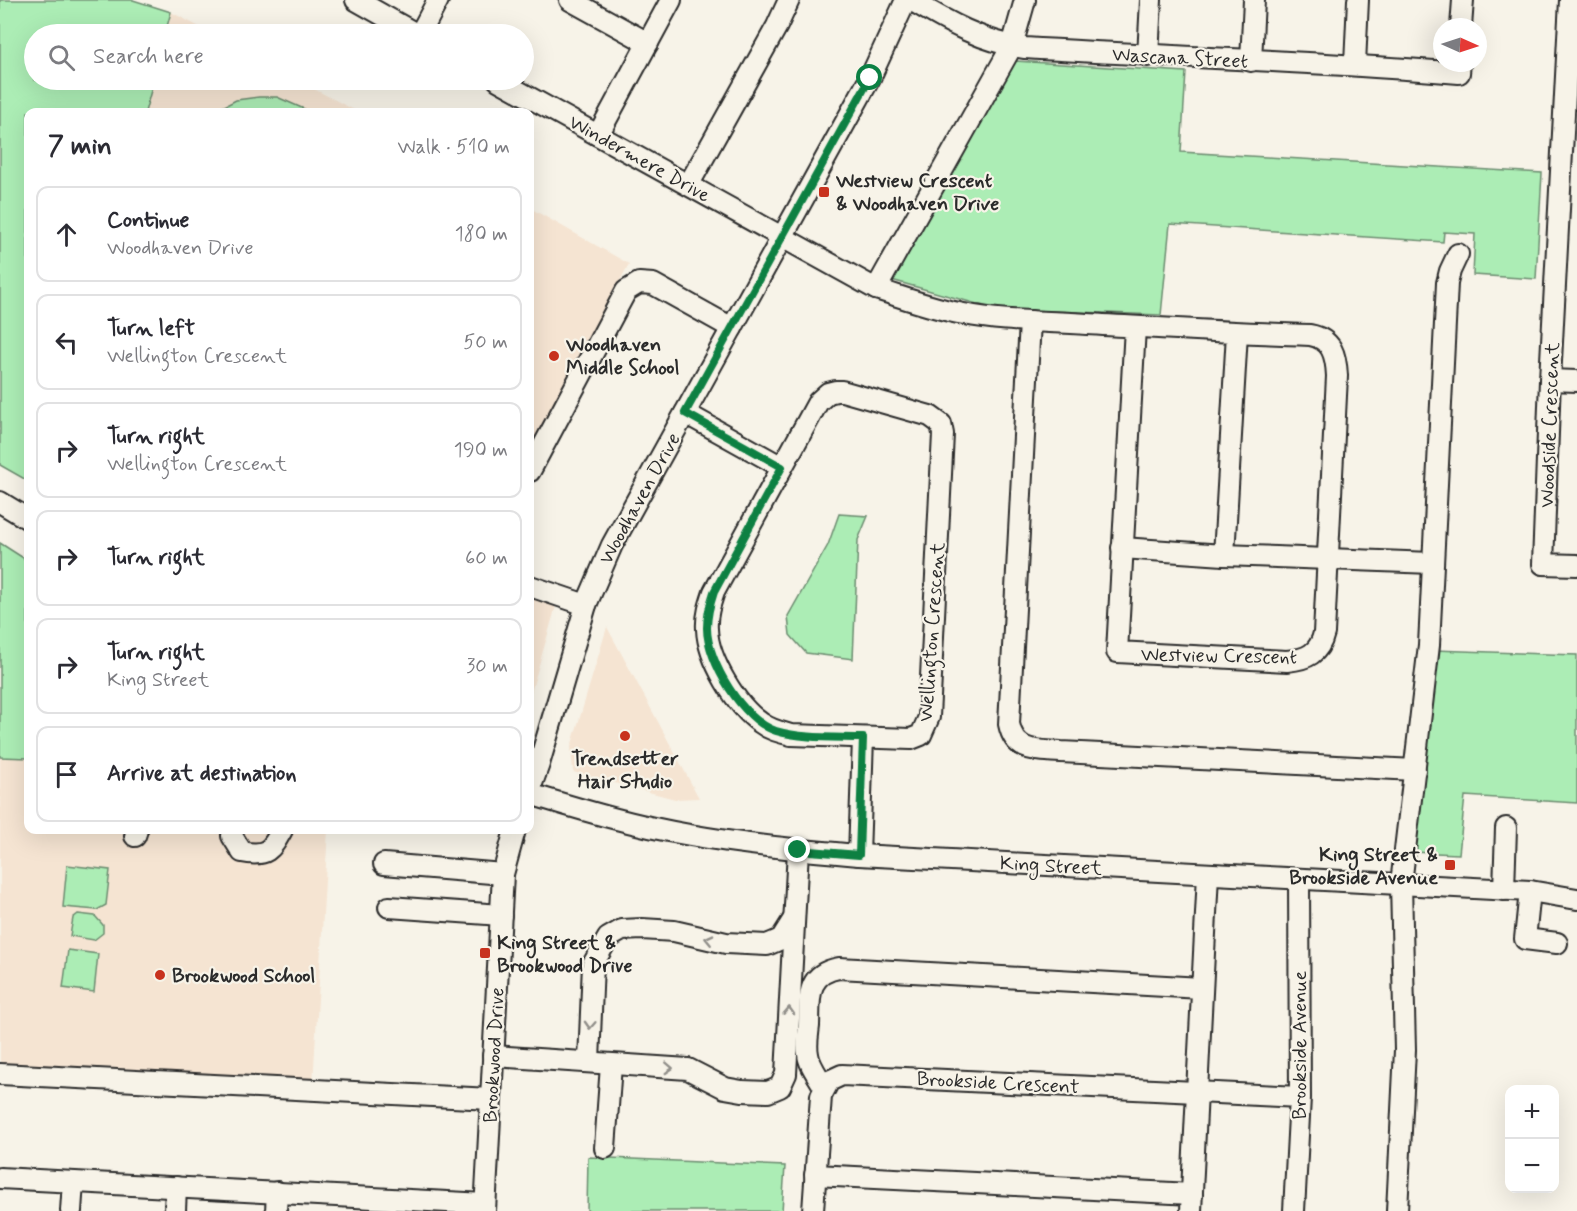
<!DOCTYPE html>
<meta charset="utf-8">
<style>
body{margin:0;font-family:Mynerve,sans-serif;background:#f2f2f3;color:#2b2b33}
.controls{position:absolute;right:18px;bottom:18px;display:grid;overflow:hidden;border-radius:12px;box-shadow:0 6px 24px #0002}
.controls button{width:54px;height:54px;display:grid;place-items:center;padding:0;border:0;border-bottom:2px solid #e1e1e2;background:#fff;color:#2b2b33;font:30px sans-serif}
.compass{position:absolute;left:1433px;top:18px;width:54px;height:54px;border-radius:50%;background:#fff;box-shadow:0 6px 24px #0002;rotate:93deg}
.stop{position:absolute;width:18px;height:18px;margin:-14px;border:4px solid #0b8043;border-radius:50%;background:#fff}
.stop.end{background:#0b8043;border-color:#fff;box-shadow:0 2px 6px #0008}
.list{margin:0;padding:0;list-style:none}
h2{display:flex;justify-content:space-between;align-items:center;height:78px;margin:0;padding:0 24px;font-size:26px}
h2 small{font-size:20px;font-weight:400;color:#7c7c81}
.list li{display:grid;grid-template-columns:39px 1fr auto;gap:18px;align-items:center;box-sizing:border-box;height:96px;margin:0 12px 12px;padding:0 12px;border:2px solid #e1e1e2;border-radius:12px}
.list b{display:block;font-size:22px;white-space:nowrap}
.list p{margin:0;font-size:20px;white-space:nowrap;color:#7c7c81}
.list em{font-size:20px;font-style:normal;color:#7c7c81}
.icon{flex:none;width:33px;height:33px;fill:none;stroke:currentColor;stroke-width:2;stroke-linecap:round;stroke-linejoin:round}
.map{position:relative;flex:none;width:1577px;height:1211px;overflow:hidden}
.search{position:absolute;background:#fff;box-shadow:0 6px 24px #0002;left:24px;top:24px;width:510px;height:66px;display:flex;align-items:center;gap:15px;box-sizing:border-box;padding:0 21px;border-radius:33px;color:#7c7c81;font-size:22px}
.panel{position:absolute;background:#fff;box-shadow:0 6px 24px #0002;left:24px;top:108px;width:510px;height:726px;border-radius:12px}
.map>svg:first-child{display:block}
.built{fill:#f5e4d2}
.green{fill:#acedb5;stroke:#6c8c70;stroke-width:1.5}
.lines{fill:none;stroke-linecap:round;stroke-linejoin:round}
.minor-casing{stroke:#2b2b2b;stroke-width:24}
.minor{stroke:#f7f3e8;stroke-width:20}
.oneway{stroke:#918f8a}
.route{stroke:#0b8043;stroke-width:8}
.poi-dot{fill:#c8321e;stroke:#f7f3e8;stroke-width:2}
.labels{text-anchor:middle;stroke-width:4.5;stroke-linejoin:round;paint-order:stroke}
.street-label{font-size:20px;fill:#2b2b2b;stroke:#f7f3e8}
.poi-label{font-size:20px;font-weight:bold;fill:#2b2b2b;stroke:#f7f3e8;text-anchor:start}
</style>
<div class="map">
<svg width="1577" height="1211" viewBox="0 0 1577 1211">
<rect width="100%" height="100%" fill="#f7f3e8"/>
<filter id="ink" filterUnits="userSpaceOnUse"><feTurbulence type="fractalNoise" baseFrequency=".0167" numOctaves="2"/><feDisplacementMap in="SourceGraphic" scale="12" xChannelSelector="R" yChannelSelector="G"/><feConvolveMatrix kernelMatrix="1 2 1 2 8 2 1 2 1" color-interpolation-filters="sRGB"/></filter>
<g filter="url(#ink)">
<g class="built">
<path d="M171,12l42,22h-48z"/>
<path d="M154,80h143l61,32h-213z"/>
<path d="M530,208l99,56 -99,183z"/>
<path d="M530,597l26,9 -26,90z"/>
<path d="M607,627l92,171 -24,1 -102,-27 -2,-25z"/>
<path d="M0,757l28,1v72h300l-15,254 -313,-17z"/>
</g>
<g class="green">
<path d="M0,0h133l38,12 -6,22h-131v46h120l-9,32h-117v369l-28,-16z"/>
<path d="M1015,61l171,11 -5,80 361,21 -6,106 -63,-4 2,-41 -31,-2 -1,10 -273,-18 -9,91 -166,-6 -107,-30z"/>
<path d="M259,97h18l34,15h-98l23,-12z"/>
<path d="M839,514l29,2 -10,24 -5,119 -47,-6 -16,-18 -2,-19 40,-71z"/>
<path d="M0,543l28,18v197l-28,-1z"/>
<path d="M1434,650l143,5v148l-112,-7 -6,58 -48,-2z"/>
<path d="M67,865l43,5 -4,35 -9,5 -34,-3z"/>
<path d="M78,914l17,2 8,9v8l-9,7 -24,-4 3,-18z"/>
<path d="M68,950l30,4 -4,38 -31,-4z"/>
<path d="M588,1157l197,9 -3,45h-195z"/>
</g>
<g class="lines">
<defs>
<g id="minor">
<path d="M356,0l60,34"/>
<path d="M570,0l78,43"/>
<path d="M911,0c36,22 72,42 114,48 145,9 290,13 434,25l1,-10"/>
<path d="M1570,0l-20,380 -7,184 34,1"/>
<path d="M1461,27l2,-27"/>
<path d="M420,34l18,-34"/>
<path d="M1148,56l3,-56"/>
<path d="M1251,61l3,-61"/>
<path d="M1355,64l3,-64"/>
<path d="M498,80l378,209c29,9 58,20 88,25 40,8 82,7 123,10 74,4 148,9 223,11 22,4 26,20 27,41l-13,257c-5,21 -17,26 -37,28l-170,-9 18,-325"/>
<path d="M598,135l73,-135"/>
<path d="M689,184l88,-158 12,-26"/>
<path d="M876,289l136,-243 13,-46"/>
<path d="M1030,321l-21,403c6,29 27,26 52,28l354,18"/>
<path d="M1550,380l27,1"/>
<path d="M836,391h6l88,25 11,8 2,10 -14,283 -8,18 -10,4 -120,-4c-11,-3 -21,-5 -30,-12 -25,-17 -53,-64 -54,-94 -1,-13 3,-25 7,-37l104,-190 10,-9z"/>
<path d="M685,413l97,54"/>
<path d="M530,471l96,-180 13,-8 14,1 79,44"/>
<path d="M0,502l28,17"/>
<path d="M1122,548l102,7 208,8"/>
<path d="M1224,555l13,-222"/>
<path d="M530,586l56,19"/>
<path d="M530,789l9,-25 47,-159 26,-60 258,-467 36,-78"/>
<path d="M530,794c52,16 106,32 160,41 56,10 112,15 169,20l671,36 47,8"/>
<path d="M233,830l-1,6 10,16c25,5 29,-2 40,-22"/>
<path d="M135,836l2,-6"/>
<path d="M859,855l4,-117"/>
<path d="M384,864l119,10"/>
<path d="M1504,890l2,-62"/>
<path d="M1530,891l-5,48 32,4"/>
<path d="M389,907l112,8"/>
<path d="M493,1056l195,13 37,19 17,3 26,1 12,-5 6,-13 12,-224"/>
<path d="M589,1061l4,-97 15,-26 14,-8 20,-1 32,2 52,12 41,2 14,-6 12,-19"/>
<path d="M0,1074l491,25"/>
<path d="M824,1087c-5,-10 -15,-22 -16,-33 -2,-9 0,-19 1,-28 1,-27 -4,-52 30,-58l363,20"/>
<path d="M605,1148l6,-83"/>
<path d="M815,1175l377,19"/>
<path d="M0,1178l485,26"/>
<path d="M71,1211l2,-29"/>
<path d="M175,1211l1,-24"/>
<path d="M276,1211l1,-19"/>
<path d="M485,1211l18,-337 12,-44"/>
<path d="M813,1211l8,-115 8,-15 13,-6 458,22"/>
<path d="M1191,1211l17,-337"/>
<path d="M1294,1211l6,-114 -1,-218"/>
<path d="M1397,1211l8,-161 -4,-166 28,-239 18,-362 3,-12 8,-17"/>
</g>
</defs>
<use href="#minor" class="minor-casing"/>
<use href="#minor" class="minor"/>
</g>
<defs><path id="oneway-chevron" d="M-2-3.5L2.5 0L-2 3.5" fill="none" stroke-width="1.6" stroke-linecap="round" stroke-linejoin="round" transform="scale(1.5)"/></defs>
<g class="oneway">
<use href="#oneway-chevron" transform="translate(709 939) rotate(-167)"/>
<use href="#oneway-chevron" transform="translate(789 1011) rotate(-87)"/>
<use href="#oneway-chevron" transform="translate(590 1025) rotate(93)"/>
<use href="#oneway-chevron" transform="translate(669 1068) rotate(3)"/>
</g>
</g>
<g class="lines" filter="url(#ink)">
<path class="route" d="M798,850l61,5 4,-117c-28,-1 -60,1 -87,-7 -33,-10 -69,-70 -69,-103 0,-12 3,-24 7,-36l68,-125 -97,-54 185,-335"/>
</g>
<g class="poi-dot">
<rect x="818" y="186" width="12" height="12" rx="3"/>
<circle cx="554" cy="356" r="6"/>
<circle cx="625" cy="736" r="6"/>
<rect x="1444" y="859" width="12" height="12" rx="3"/>
<rect x="479" y="947" width="12" height="12" rx="3"/>
<circle cx="160" cy="975" r="6"/>
</g>
<g class="labels">
<g class="street-label">
<text transform="translate(1180 57) rotate(3)" y="7">Wascana Street</text>
<text transform="translate(640 158) rotate(29)" y="7">Windermere Drive</text>
<text transform="translate(1549 425) rotate(-88)" y="7">Woodside Crescent</text>
<text transform="translate(639 498) rotate(-61)" y="7">Woodhaven Drive</text>
<text transform="translate(931 632) rotate(-86)" y="7">Wellington Crescent</text>
<text transform="translate(1219 655) rotate(1)" y="7">Westview Crescent</text>
<text transform="translate(1051 865) rotate(3)" y="7">King Street</text>
<text transform="translate(1299 1045) rotate(-90)" y="7">Brookside Avenue</text>
<text transform="translate(493 1055) rotate(-87)" y="7">Brookwood Drive</text>
<text transform="translate(998 1082) rotate(3)" y="7">Brookside Crescent</text>
</g>
<g class="poi-label">
<text x="836" y="187">Westview Crescent<tspan x="836" dy="23">&amp; Woodhaven Drive</tspan></text>
<text x="566" y="351">Woodhaven<tspan x="566" dy="23">Middle School</tspan></text>
<text x="625" y="765" text-anchor="middle">Trendsetter<tspan x="625" dy="23">Hair Studio</tspan></text>
<text x="1438" y="861" text-anchor="end">King Street &amp;<tspan x="1438" dy="23">Brookside Avenue</tspan></text>
<text x="497" y="949">King Street &amp;<tspan x="497" dy="23">Brookwood Drive</tspan></text>
<text x="172" y="982">Brookwood School</text>
</g>
</g>
</svg>
<div class="controls">
<button>+</button>
<button>−</button>
</div>
<svg class="compass" viewBox="-18 -18 36 36"><path d="M0-13l5 13h-10z" fill="#e53935"/><path d="M0 13l5-13h-10z" fill="#7c7c81"/></svg>
<div class="stop" style="left:870px;top:78px"></div>
<div class="stop end" style="left:798px;top:850px"></div>
<div class="search"><svg class="icon" aria-label="search" viewBox="0 0 24 24"><circle cx="10" cy="10" r="6"/><path d="M15 15l6 6"/></svg>Search here</div>
<section class="panel">
<h2>7 min<small>Walk · 510 m</small></h2>
<ul class="list">
<li><svg class="icon" aria-label="ahead" viewBox="0 0 24 24"><path d="M12 20V5M6 11l6-6 6 6"/></svg><div><b>Continue</b><p>Woodhaven Drive</p></div><em>180 m</em></li>
<li><svg class="icon" aria-label="left" viewBox="0 0 24 24"><path d="M17 20v-9H6M10 6l-5 5 5 5"/></svg><div><b>Turn left</b><p>Wellington Crescent</p></div><em>50 m</em></li>
<li><svg class="icon" aria-label="right" viewBox="0 0 24 24"><path d="M7 20v-9h11M14 6l5 5-5 5"/></svg><div><b>Turn right</b><p>Wellington Crescent</p></div><em>190 m</em></li>
<li><svg class="icon" aria-label="right" viewBox="0 0 24 24"><path d="M7 20v-9h11M14 6l5 5-5 5"/></svg><div><b>Turn right</b></div><em>60 m</em></li>
<li><svg class="icon" aria-label="right" viewBox="0 0 24 24"><path d="M7 20v-9h11M14 6l5 5-5 5"/></svg><div><b>Turn right</b><p>King Street</p></div><em>30 m</em></li>
<li><svg class="icon" aria-label="arrive" viewBox="0 0 24 24"><path d="M6 21V4h12l-3 4 3 4H6"/></svg><div><b>Arrive at destination</b></div></li>
</ul>
</section>
</div>
